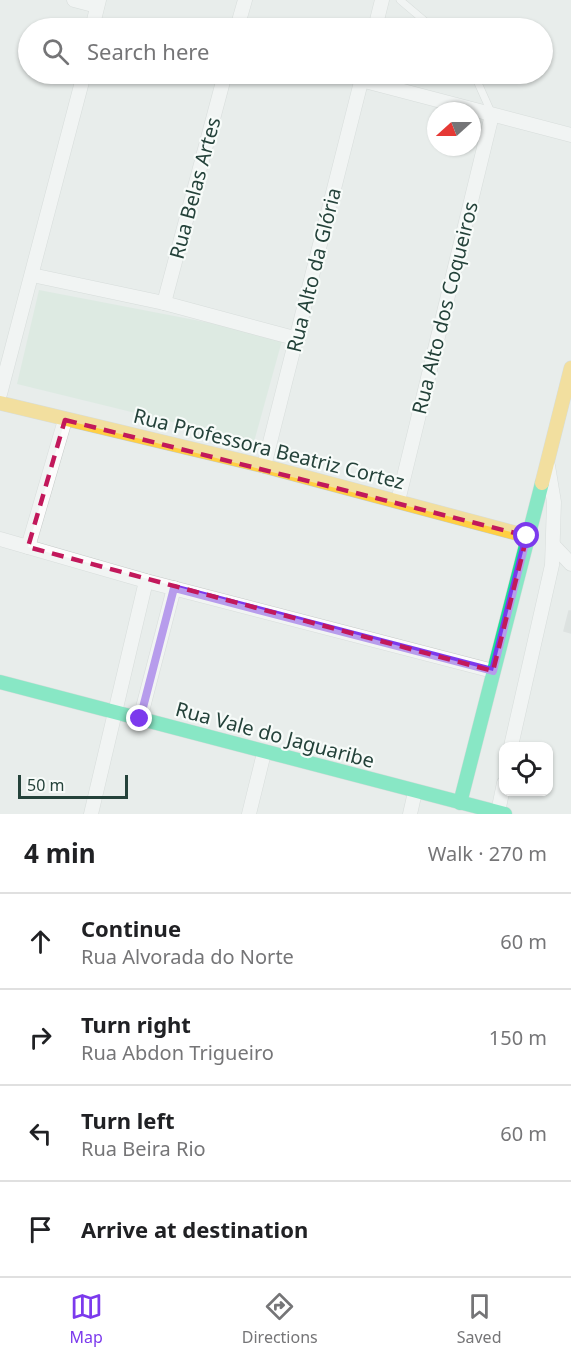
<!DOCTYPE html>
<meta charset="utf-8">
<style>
body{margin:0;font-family:"Noto Sans",sans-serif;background:#f6f6f6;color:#202124}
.controls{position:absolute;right:18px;bottom:18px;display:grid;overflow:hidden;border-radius:12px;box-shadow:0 2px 4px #0004}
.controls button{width:54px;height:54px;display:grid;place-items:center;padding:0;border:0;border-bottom:2px solid #e0e0e0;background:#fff;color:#202124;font:30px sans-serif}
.compass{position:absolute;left:427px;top:102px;width:54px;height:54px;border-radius:50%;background:#fff;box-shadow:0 2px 4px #0004;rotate:249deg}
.scale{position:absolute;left:18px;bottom:15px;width:110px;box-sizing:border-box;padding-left:6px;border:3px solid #24423a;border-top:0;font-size:16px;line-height:21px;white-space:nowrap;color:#24423a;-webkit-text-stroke:4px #f7fbf9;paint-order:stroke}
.stop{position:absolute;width:18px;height:18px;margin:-14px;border:4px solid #7c3aed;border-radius:50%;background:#fff}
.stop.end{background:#7c3aed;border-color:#fff;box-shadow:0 2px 6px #0008}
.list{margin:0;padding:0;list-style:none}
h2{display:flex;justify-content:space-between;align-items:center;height:78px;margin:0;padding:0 24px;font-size:26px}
h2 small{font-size:20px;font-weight:400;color:#757577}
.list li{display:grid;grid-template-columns:39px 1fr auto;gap:18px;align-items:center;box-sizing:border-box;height:96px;padding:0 24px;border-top:2px solid #e0e0e0}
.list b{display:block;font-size:22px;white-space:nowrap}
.list p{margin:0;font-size:20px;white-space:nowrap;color:#757577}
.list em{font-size:20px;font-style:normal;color:#757577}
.icon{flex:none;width:33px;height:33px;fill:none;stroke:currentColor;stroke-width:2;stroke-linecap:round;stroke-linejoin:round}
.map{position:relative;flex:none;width:571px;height:814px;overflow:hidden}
.search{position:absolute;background:#fff;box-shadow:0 2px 4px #0004;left:18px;right:18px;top:18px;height:66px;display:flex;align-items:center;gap:15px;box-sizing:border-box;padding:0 21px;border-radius:33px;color:#757577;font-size:22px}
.sheet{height:462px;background:#fff}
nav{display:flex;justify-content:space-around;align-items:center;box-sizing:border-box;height:84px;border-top:2px solid #e0e0e0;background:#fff;font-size:16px;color:#757577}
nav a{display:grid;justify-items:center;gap:3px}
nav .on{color:#7c3aed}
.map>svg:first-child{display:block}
.green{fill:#d1e6d8}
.building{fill:#cfd4d2;stroke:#d1d6d4;stroke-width:1.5}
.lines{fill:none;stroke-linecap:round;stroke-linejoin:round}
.lane-casing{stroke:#c5cac8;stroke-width:8}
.street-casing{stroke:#c5cac8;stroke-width:15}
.fast-casing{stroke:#c3cbc8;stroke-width:15}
.slow-casing{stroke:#c3cbc8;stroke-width:15}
.lane{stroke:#fcfcfc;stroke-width:7}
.street{stroke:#fcfcfc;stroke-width:14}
.fast{stroke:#16e098;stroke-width:14}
.slow{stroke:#ffcf43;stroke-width:14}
.route{stroke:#7c3aed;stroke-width:8}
.marked{fill:none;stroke:#c2185b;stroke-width:4.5;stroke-dasharray:12 8;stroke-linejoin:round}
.labels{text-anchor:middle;stroke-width:4.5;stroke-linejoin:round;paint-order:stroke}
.street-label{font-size:20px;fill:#24423a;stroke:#f7fbf9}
</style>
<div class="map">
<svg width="571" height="814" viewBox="0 0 571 814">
<rect width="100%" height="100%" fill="#e8edeb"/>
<path class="green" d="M39,290l244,47 -29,105 -237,-58z"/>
<path class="building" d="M569,611h2v22l-7,-2z"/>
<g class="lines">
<defs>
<g id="lane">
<path d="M400,0l33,28"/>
<path d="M474,74l17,38"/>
</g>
<g id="street">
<path d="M74,0l23,6"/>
<path d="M92,28l7,-28"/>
<path d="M237,28l8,-28"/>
<path d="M375,28l7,-28"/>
<path d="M361,80l210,55"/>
<path d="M32,275l132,28 134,36"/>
<path d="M164,303l61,-229"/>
<path d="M0,394l84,-320"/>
<path d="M264,466l99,-392"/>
<path d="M398,501l94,-386"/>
<path d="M0,539l146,42 347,90"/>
<path d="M553,545l18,19"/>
<path d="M28,547l37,-127"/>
<path d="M140,719l34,-131"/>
<path d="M511,746l41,-181 2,-63 -6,-36"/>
<path d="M498,812l6,-29"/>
<path d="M91,814l55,-233"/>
<path d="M249,814l15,-61"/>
<path d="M410,814l5,-22"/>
</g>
<g id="fast">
<path d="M0,682l505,132"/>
<path d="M460,803l82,-320"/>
</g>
<g id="slow">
<path d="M0,403l264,63 263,70"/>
<path d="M542,483l29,-115"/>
</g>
</defs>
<use href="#lane" class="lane-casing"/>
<use href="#street" class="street-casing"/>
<use href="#fast" class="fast-casing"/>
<use href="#slow" class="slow-casing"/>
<use href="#lane" class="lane"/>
<use href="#street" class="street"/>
<use href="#fast" class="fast"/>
<use href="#slow" class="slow"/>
</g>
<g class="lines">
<path class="route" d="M140,719l34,-131 319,83 34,-135"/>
</g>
<path d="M0 0H571V814H0ZM65,420l462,116 -34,135 -465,-124z" fill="#e8edeb" fill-opacity=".55" fill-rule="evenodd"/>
<path class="marked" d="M65,420l462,116 -34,135 -465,-124z"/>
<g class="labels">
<g class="street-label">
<text transform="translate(195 188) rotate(-75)" y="7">Rua Belas Artes</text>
<text transform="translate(314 270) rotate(-76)" y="7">Rua Alto da Glória</text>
<text transform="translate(445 308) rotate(-76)" y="7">Rua Alto dos Coqueiros</text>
<text transform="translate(269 449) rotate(14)" y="7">Rua Professora Beatriz Cortez</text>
<text transform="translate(275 735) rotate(15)" y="7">Rua Vale do Jaguaribe</text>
</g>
</g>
</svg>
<div class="controls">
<button><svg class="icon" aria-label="locate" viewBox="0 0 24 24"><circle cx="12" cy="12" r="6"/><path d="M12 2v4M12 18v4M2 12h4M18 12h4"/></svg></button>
</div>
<svg class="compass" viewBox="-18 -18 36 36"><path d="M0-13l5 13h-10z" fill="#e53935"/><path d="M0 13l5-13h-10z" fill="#757577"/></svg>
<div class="scale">50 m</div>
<div class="stop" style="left:527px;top:536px"></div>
<div class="stop end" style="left:140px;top:719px"></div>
<div class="search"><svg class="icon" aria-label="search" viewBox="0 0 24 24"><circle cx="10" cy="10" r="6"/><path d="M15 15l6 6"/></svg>Search here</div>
</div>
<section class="sheet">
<h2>4 min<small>Walk · 270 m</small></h2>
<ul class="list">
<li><svg class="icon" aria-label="ahead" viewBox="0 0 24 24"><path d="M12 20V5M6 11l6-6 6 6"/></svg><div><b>Continue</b><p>Rua Alvorada do Norte</p></div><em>60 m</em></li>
<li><svg class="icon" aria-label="right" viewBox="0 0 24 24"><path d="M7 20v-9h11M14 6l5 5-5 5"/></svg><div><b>Turn right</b><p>Rua Abdon Trigueiro</p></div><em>150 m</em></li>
<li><svg class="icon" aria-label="left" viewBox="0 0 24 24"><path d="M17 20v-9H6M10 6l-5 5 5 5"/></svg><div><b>Turn left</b><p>Rua Beira Rio</p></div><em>60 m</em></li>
<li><svg class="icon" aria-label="arrive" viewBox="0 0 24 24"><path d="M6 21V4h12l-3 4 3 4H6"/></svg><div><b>Arrive at destination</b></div></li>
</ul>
</section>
<nav>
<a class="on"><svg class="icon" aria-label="map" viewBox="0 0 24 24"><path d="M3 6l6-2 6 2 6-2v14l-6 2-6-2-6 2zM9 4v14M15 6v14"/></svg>Map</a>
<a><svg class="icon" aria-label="directions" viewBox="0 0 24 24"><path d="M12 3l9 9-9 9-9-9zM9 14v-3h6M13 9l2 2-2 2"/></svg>Directions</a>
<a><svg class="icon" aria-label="saved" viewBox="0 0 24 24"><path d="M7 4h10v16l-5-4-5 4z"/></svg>Saved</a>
</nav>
